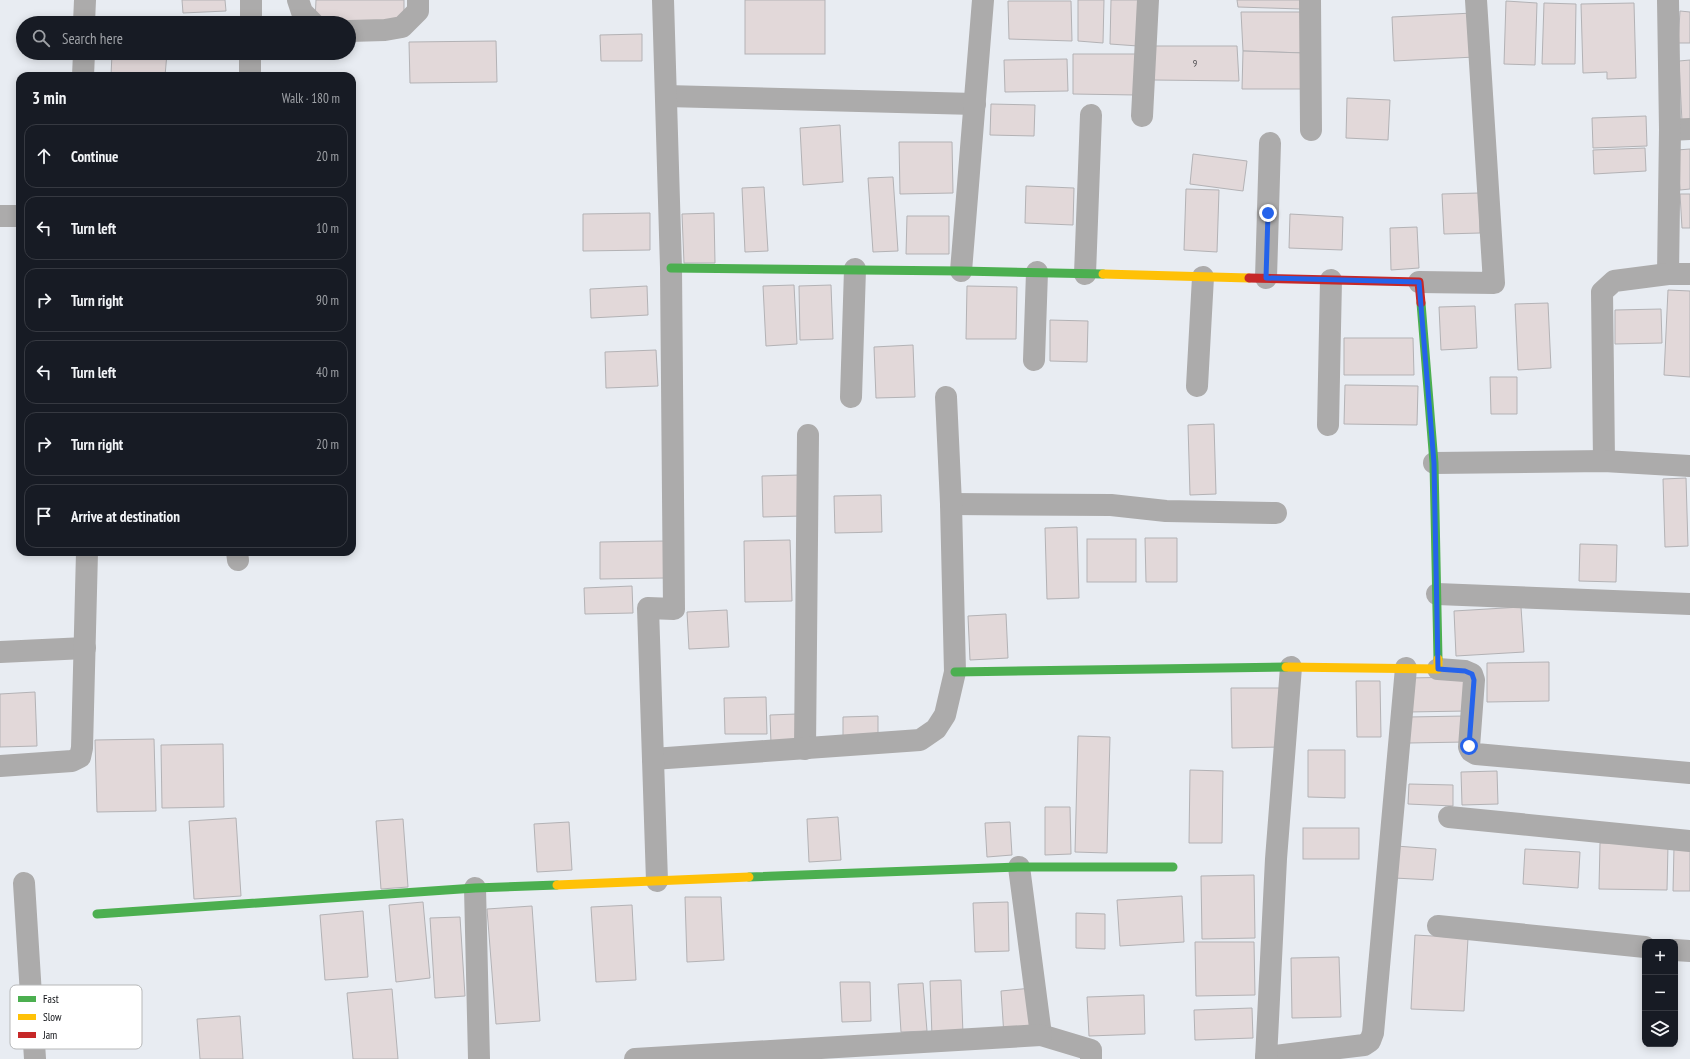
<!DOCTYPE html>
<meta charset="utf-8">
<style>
body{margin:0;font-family:"PT Sans Narrow",sans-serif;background:#242831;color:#f1f3f6}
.controls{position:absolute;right:12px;bottom:12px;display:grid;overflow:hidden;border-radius:8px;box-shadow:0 2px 10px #0003}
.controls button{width:36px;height:36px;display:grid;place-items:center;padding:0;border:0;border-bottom:1px solid #363941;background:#171b24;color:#f1f3f6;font:20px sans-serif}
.stop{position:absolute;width:12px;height:12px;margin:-9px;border:3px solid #2563eb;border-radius:50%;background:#fff}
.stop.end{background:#2563eb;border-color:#fff;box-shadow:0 1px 4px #0008}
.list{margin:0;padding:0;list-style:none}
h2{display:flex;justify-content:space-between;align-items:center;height:52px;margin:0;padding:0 16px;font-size:17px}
h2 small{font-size:13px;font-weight:400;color:#9ea1a6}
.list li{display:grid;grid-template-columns:26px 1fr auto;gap:12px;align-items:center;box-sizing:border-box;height:64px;margin:0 8px 8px;padding:0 8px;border:1px solid #363941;border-radius:12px}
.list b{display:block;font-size:15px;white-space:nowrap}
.list em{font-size:13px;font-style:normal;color:#9ea1a6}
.icon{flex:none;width:22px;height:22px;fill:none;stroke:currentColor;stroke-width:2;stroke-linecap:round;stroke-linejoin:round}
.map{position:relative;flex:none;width:1690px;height:1059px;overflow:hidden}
.search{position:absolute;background:#171b24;box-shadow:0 2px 10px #0003;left:16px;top:16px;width:340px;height:44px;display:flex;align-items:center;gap:10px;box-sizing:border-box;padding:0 14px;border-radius:22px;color:#9ea1a6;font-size:15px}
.panel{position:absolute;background:#171b24;box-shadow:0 2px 10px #0003;left:16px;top:72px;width:340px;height:484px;border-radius:12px}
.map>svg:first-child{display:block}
.building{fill:#e2d8d9;stroke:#b3b2b5}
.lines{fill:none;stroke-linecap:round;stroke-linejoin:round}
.street{stroke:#acabab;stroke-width:22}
.fast{stroke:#4caf50;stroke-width:9}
.slow{stroke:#ffc107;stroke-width:9}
.jam{stroke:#c62828;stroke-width:9}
.route{stroke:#2563eb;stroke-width:5}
.labels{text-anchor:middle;stroke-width:3.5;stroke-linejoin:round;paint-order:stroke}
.number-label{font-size:10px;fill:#454447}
.key{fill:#fff;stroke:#b7b8b9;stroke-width:1}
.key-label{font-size:11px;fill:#0f1115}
</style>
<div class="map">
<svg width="1690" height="1059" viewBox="0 0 1690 1059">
<rect width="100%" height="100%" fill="#e8ecf2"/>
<g class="building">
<path d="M182,0h43l1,11 -43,2z"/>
<path d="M316,0h88v22h-89z"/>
<rect x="745" y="0" width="80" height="54"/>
<path d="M1078,0h26l-1,43 -25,-2z"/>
<path d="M1111,0h29l-2,46 -28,-2z"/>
<path d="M1237,0h64v9l-63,-2z"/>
<path d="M1008,1h63l1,40 -63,-2z"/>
<path d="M1506,1l31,2 -2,62 -31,-1z"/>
<path d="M1544,3l32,1 -1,60h-33z"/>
<path d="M1634,3l2,75 -29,1v-7l-24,1 -2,-69z"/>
<path d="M1680,11l10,1v31h-12z"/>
<path d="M1241,12h63v41l-61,-2z"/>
<path d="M1473,13l2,44 -81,4 -2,-44z"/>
<path d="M114,21l28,2h-28z"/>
<path d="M642,34v27h-41l-1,-26z"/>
<path d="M496,41l1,41 -87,1 -1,-41z"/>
<path d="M1150,46h87l2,35 -85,-1z"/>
<path d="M1243,51l61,2 1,36h-63z"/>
<path d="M112,53h55l-2,23h-54z"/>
<path d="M1073,54h64l-1,41 -63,-1z"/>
<path d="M1067,59l1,32 -63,1 -1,-32z"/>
<path d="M1690,60v61l-8,1 -3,-61z"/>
<path d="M1347,98l43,2 -2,40 -42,-2z"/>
<path d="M991,104l44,1 -1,31 -44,-1z"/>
<path d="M1646,116l1,30 -54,2 -1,-30z"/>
<path d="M840,125l3,57 -40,3 -3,-57z"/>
<path d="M899,142h53l1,51 -53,1z"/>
<path d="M1645,148l1,23 -52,3 -1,-24z"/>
<path d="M1690,149v40l-10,1 -3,-40z"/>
<path d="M1193,154l54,7 -4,30 -53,-7z"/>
<path d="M893,177l5,74 -25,1 -5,-74z"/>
<path d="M1026,186l48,2 -1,37 -48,-2z"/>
<path d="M764,187l4,64 -23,1 -3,-64z"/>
<path d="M1186,189l33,1 -2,62 -33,-2z"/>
<path d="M1479,193l1,40 -36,1 -2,-40z"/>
<path d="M1680,194h10v34h-8z"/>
<path d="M650,213v37l-67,1v-37z"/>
<path d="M714,213l1,50h-31l-2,-49z"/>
<path d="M1290,214l53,3 -1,33 -53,-2z"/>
<path d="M907,216h42v38h-43z"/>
<path d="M1417,227l2,41 -28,2 -1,-42z"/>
<path d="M794,285l3,59 -31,2 -3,-60z"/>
<path d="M831,285l2,54 -33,1 -1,-54z"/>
<path d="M647,286l1,29 -57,3 -1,-29z"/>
<path d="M967,286l50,1 -1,52h-50z"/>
<path d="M1668,290l22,1v86l-26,-2z"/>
<path d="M1548,303l3,65 -33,2 -3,-66z"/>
<path d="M1475,306l2,42 -36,2 -2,-43z"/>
<path d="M1661,309l1,34 -47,1v-34z"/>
<path d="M1050,320l38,1 -1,41 -37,-1z"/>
<path d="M1344,338h69l1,37h-70z"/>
<path d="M913,345l2,52 -39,1 -2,-51z"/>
<path d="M656,350l2,36 -52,2 -1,-36z"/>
<path d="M1490,377h27v37h-26z"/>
<path d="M1345,385l73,1 -1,39 -73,-1z"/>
<path d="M1214,424l2,70 -26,1 -2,-70z"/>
<path d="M800,475l2,41 -39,1 -1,-41z"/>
<path d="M1686,478l2,68 -23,1 -2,-68z"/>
<path d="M881,495l1,37 -47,1 -1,-37z"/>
<path d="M1077,527l2,71 -32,1 -2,-71z"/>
<path d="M1145,538h32v44h-31z"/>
<rect x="1087" y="539" width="49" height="43"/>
<path d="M790,540l2,61 -47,1 -1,-61z"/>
<path d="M665,541v37l-65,1v-37z"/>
<path d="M1580,544l37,1 -1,37 -37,-1z"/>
<rect x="103" y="552" width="55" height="1"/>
<path d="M632,586l1,27 -48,1 -1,-26z"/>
<path d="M1521,607l3,45 -68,4 -2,-45z"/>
<path d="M727,610l2,37 -40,2 -2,-37z"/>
<path d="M1006,614l2,44 -38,2 -2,-44z"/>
<path d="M1549,662v39l-62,1v-39z"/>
<path d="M1466,677l1,34 -59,1 -1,-34z"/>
<path d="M1356,681h24l1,56h-24z"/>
<path d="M1231,688h50l1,59 -50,1z"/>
<path d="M35,692l2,54 -37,1v-53z"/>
<path d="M766,697l1,37h-42l-1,-36z"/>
<path d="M797,714v29l-26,1 -1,-29z"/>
<path d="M878,716v24h-35v-23z"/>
<path d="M1465,716v26l-56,1 -1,-26z"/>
<path d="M1078,736l32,1 -3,116 -32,-1z"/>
<path d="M154,739l2,72 -59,1 -2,-72z"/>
<path d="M223,744l1,63 -62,1 -1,-63z"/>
<path d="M1308,750h37v48l-37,-1z"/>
<path d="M1190,770l33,1 -1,72h-33z"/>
<path d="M1497,771l1,33 -36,1 -1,-33z"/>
<path d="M1409,784l44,1v21l-45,-2z"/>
<path d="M1045,807h25l1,47 -26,1z"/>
<path d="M838,817l3,43 -32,2 -2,-43z"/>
<path d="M236,818l5,78 -47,3 -5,-78z"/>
<path d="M403,819l5,68 -27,2 -5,-68z"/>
<path d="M569,822l3,48 -35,2 -3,-48z"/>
<path d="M1010,822l2,33 -25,2 -2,-34z"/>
<rect x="1303" y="828" width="56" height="31"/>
<path d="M1600,843l68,2 -1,45 -68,-1z"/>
<path d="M1396,846l40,3 -3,31 -39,-2z"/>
<path d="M1674,847l16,1v43h-17z"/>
<path d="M1525,849l55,3 -2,36 -55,-4z"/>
<path d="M1254,875l1,63 -53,1 -1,-63z"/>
<path d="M1182,896l2,46 -64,4 -3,-46z"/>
<path d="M685,897h36l3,63 -37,2z"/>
<path d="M423,902l7,76 -34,4 -7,-77z"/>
<path d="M1008,902l1,49 -34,1 -2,-49z"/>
<path d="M632,905l4,75 -40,2 -5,-75z"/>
<path d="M532,906l8,115 -44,3 -9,-115z"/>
<path d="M363,911l5,66 -43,3 -5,-65z"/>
<path d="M1076,913l29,1v35l-29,-1z"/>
<path d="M460,917l5,79 -30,2 -5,-80z"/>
<path d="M1415,935l53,3 -4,73 -53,-2z"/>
<path d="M1195,942h59l1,53 -59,1z"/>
<path d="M1339,957l2,60 -49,1 -1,-60z"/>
<path d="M961,980l2,54 -31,2 -2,-55z"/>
<path d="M840,982h30l1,39 -29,1z"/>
<path d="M923,983l4,48 -26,1 -3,-48z"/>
<path d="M1032,988l3,46 -31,2 -3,-45z"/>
<path d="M392,989l6,70h-45l-6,-66z"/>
<path d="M1144,995l1,39 -56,2 -2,-39z"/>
<path d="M1252,1008l1,30 -58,2 -1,-30z"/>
<path d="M240,1016l3,43h-43l-3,-40z"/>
</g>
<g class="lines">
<g class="street">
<path d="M298,0l4,12 11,11"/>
<path d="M1310,0l1,130"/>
<path d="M84,23l1,-23"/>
<path d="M251,23v-23"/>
<path d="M349,31l36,-1 17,-3 16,-16v-11"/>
<path d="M83,76l1,-23"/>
<path d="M250,76v-23"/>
<path d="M666,96l309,8"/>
<path d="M1142,116l6,-116"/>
<path d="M1670,130l20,-1"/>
<path d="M0,216h20"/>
<path d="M961,271l22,-271"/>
<path d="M1085,274l6,-159"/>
<path d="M1668,274l2,-144 -2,-130"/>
<path d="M1266,278l4,-135"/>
<path d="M1419,282l75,1 -18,-283"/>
<path d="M1034,360l3,-88"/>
<path d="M1197,386l6,-109"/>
<path d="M851,397l4,-128"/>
<path d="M1328,425l3,-145"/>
<path d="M1604,461l-2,-169 12,-11 54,-7h22"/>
<path d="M1434,463l170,-2 86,5"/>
<path d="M951,504l160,1 55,6 110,2"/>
<path d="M237,552l1,8"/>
<path d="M1437,594l253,10"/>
<path d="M0,652l85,-4"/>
<path d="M1438,669l27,2 7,3 2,6 -5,67 2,4 5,3 214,19"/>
<path d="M805,749l3,-314"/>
<path d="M653,759l267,-19 16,-11 9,-14 10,-43 -4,-168 -5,-107"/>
<path d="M0,766l72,-5 8,-4 2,-9 5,-196"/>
<path d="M1449,817l241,24"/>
<path d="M1019,867l22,168 50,15v9"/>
<path d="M657,881l-9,-273 26,1 -3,-341 -8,-268"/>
<path d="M24,883l11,176"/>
<path d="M475,888l4,171"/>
<path d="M1438,926l207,21"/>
<path d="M1675,950l15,1"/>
<path d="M1266,1057l98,-12 6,-4 3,-8 33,-365"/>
<path d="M635,1059l406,-24"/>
<path d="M1266,1059l10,-200 15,-192"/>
</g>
<g class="fast">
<path d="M671,268l290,3 142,3"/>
<path d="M1421,303l13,160 4,196"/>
<path d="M955,672l331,-5"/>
<path d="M749,877l270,-10h154"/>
<path d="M97,914l378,-26 82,-3"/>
</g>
<g class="slow">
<path d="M1103,274l146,4"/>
<path d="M1286,667l152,2v-10"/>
<path d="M557,885l192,-8"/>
</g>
<path class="jam" d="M1249,278l170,4 2,21"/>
</g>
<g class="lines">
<path class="route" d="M1268,213l-2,65 153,4 15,181 4,206 27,2 7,3 2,6 -5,66"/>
</g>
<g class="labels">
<g class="number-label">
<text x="1195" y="67">9</text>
</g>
</g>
<rect x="10" y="985" width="132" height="64" rx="6" class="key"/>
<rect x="18" y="996" width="18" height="6" fill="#4caf50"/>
<rect x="18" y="1014" width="18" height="6" fill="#ffc107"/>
<rect x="18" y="1032" width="18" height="6" fill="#c62828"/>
<g class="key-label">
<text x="43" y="1003">Fast</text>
<text x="43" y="1021">Slow</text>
<text x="43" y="1039">Jam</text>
</g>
</svg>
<div class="controls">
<button>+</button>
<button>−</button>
<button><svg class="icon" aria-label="layers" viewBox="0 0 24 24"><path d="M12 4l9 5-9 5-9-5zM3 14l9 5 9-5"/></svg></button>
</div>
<div class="stop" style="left:1469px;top:746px"></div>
<div class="stop end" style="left:1268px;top:213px"></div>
<div class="search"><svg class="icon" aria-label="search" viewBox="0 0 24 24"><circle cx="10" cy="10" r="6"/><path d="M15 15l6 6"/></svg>Search here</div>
<section class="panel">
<h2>3 min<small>Walk · 180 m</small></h2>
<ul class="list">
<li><svg class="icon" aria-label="ahead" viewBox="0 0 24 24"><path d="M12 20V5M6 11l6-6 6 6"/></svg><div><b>Continue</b></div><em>20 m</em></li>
<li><svg class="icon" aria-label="left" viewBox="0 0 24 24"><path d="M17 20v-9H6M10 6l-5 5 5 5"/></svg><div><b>Turn left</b></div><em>10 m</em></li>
<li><svg class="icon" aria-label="right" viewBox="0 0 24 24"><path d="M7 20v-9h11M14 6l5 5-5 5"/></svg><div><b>Turn right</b></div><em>90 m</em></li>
<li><svg class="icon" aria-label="left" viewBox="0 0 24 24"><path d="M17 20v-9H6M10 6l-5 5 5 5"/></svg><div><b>Turn left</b></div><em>40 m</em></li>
<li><svg class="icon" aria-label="right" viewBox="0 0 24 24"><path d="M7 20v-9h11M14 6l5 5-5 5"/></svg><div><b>Turn right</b></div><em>20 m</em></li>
<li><svg class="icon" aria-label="arrive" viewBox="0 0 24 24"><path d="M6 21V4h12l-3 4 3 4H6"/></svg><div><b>Arrive at destination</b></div></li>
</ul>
</section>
</div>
